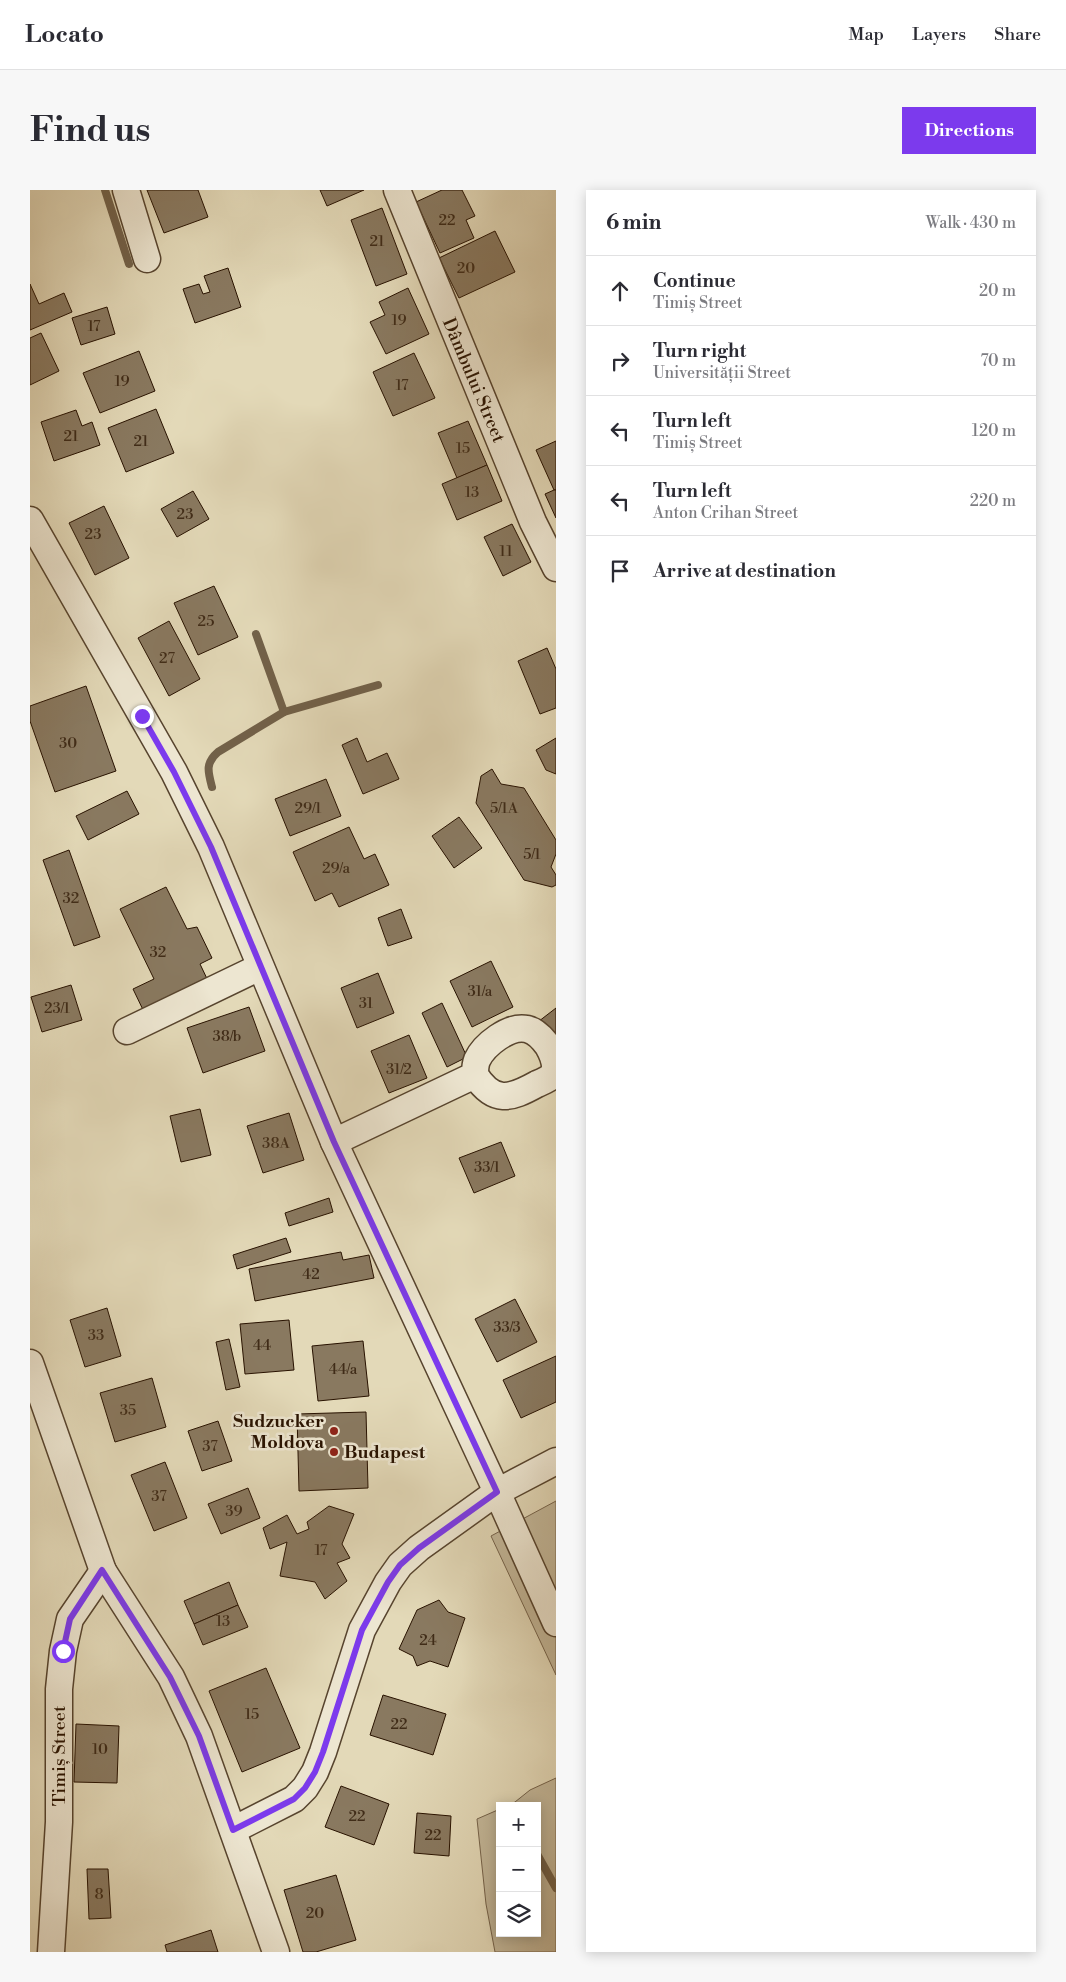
<!DOCTYPE html>
<meta charset="utf-8">
<style>
body{margin:0;font-family:"Libre Bodoni",serif;background:#f7f7f7;color:#2b2b33}
.controls{position:absolute;right:15px;bottom:15px;display:grid;overflow:hidden;border-radius:0px;box-shadow:0 2px 12px #0003}
.controls button{width:45px;height:45px;display:grid;place-items:center;padding:0;border:0;border-bottom:1px solid #e1e1e2;background:#fff;color:#2b2b33;font:25px sans-serif}
.stop{position:absolute;width:15px;height:15px;margin:-11px;border:4px solid #7c3aed;border-radius:50%;background:#fff}
.stop.end{background:#7c3aed;border-color:#fff;box-shadow:0 1px 5px #0008}
.list{margin:0;padding:0;list-style:none}
h2{display:flex;justify-content:space-between;align-items:center;height:65px;margin:0;padding:0 20px;font-size:21px}
h2 small{font-size:16px;font-weight:400;color:#7c7c81}
.list li{display:grid;grid-template-columns:32px 1fr auto;gap:15px;align-items:center;box-sizing:border-box;height:70px;padding:0 20px;border-top:1px solid #e1e1e2}
.list b{display:block;font-size:19px;white-space:nowrap}
.list p{margin:0;font-size:16px;white-space:nowrap;color:#7c7c81}
.list em{font-size:16px;font-style:normal;color:#7c7c81}
.icon{flex:none;width:28px;height:28px;fill:none;stroke:currentColor;stroke-width:2;stroke-linecap:round;stroke-linejoin:round}
.map{position:relative;flex:none;width:526px;height:1762px;overflow:hidden;border-radius:0px}
header{display:flex;align-items:center;gap:30px;box-sizing:border-box;height:70px;padding:0 25px;background:#fff;border-bottom:1px solid #e1e1e2}
header strong{font-size:24px}
nav{display:flex;gap:28px;margin-inline-start:auto;font-size:18px}
.intro{display:flex;align-items:center;justify-content:space-between;box-sizing:border-box;height:120px;padding:0 30px}
h1{margin:0;font-size:35px}
.button{padding:12px 22px;border-radius:0px;background:#7c3aed;color:#fff;font-size:18px;font-weight:700}
main{display:flex;gap:30px;padding:0 30px}
aside{flex:1;background:#fff;border-radius:0px;box-shadow:0 2px 12px #0003}
.map>svg:first-child{display:block}
.green{fill:#c3b799;stroke:#76644c}
.lines{fill:none;stroke-linecap:round;stroke-linejoin:round}
.stream{stroke:#726149;stroke-width:8}
.building{fill:#897960;stroke:#281200}
.minor-casing{stroke:#57442e;stroke-width:29}
.minor{stroke:#ede6d1;stroke-width:26}
.route{stroke:#7c3aed;stroke-width:6}
.poi-dot{fill:#8f2418;stroke:#ede6d1;stroke-width:2}
.labels{text-anchor:middle;stroke-width:5;stroke-linejoin:round;paint-order:stroke}
.number-label{font-size:15px;fill:#402c18}
.street-label{font-size:18px;fill:#281200;stroke:#ede6d1}
.poi-label{font-size:18px;font-weight:bold;fill:#281200;stroke:#ede6d1;text-anchor:end}
</style>
<header>
<strong>Locato</strong>
<nav><a>Map</a><a>Layers</a><a>Share</a></nav>
</header>
<div class="intro"><h1>Find us</h1><a class="button">Directions</a></div>
<main>
<div class="map">
<svg width="526" height="1762" viewBox="0 0 526 1762">
<rect width="100%" height="100%" fill="#e3d9b8"/>
<filter id="stains"><feTurbulence type="fractalNoise" baseFrequency=".004" numOctaves="4"/><feColorMatrix values="0 0 0 0 .2 0 0 0 0 .09 0 0 0 0 .02 0 0 0 .5 -.17"/></filter>
<radialGradient id="worn" r=".72"><stop offset=".6" stop-color="#630" stop-opacity="0"/><stop offset="1" stop-color="#630" stop-opacity=".3"/></radialGradient>
<g class="green">
<path d="M526,1311v174l-65,-139z"/>
<path d="M526,1588v174h-61l-9,-48 -9,-85 23,-10v124h37v-127h-29l7,-4 15,-12z"/>
</g>
<g class="lines">
<g class="stream">
<path d="M75,0l24,74"/>
<path d="M226,444l28,78"/>
<path d="M182,597c-4,-15 -7,-24 6,-35l66,-40 94,-27"/>
<path d="M507,1664l19,34"/>
</g>
</g>
<g class="building">
<path d="M117,0h51l10,27 -44,16z"/>
<path d="M290,0h44l-37,16z"/>
<path d="M412,0h20l13,26 -9,4 8,18 -34,15 -24,-51z"/>
<path d="M352,18l25,66 -31,12 -25,-66z"/>
<path d="M465,41l20,41 -56,26 -20,-40z"/>
<path d="M198,78l13,39 -46,16 -12,-34 16,-5 4,10 7,-2 -6,-16z"/>
<path d="M0,94l9,20 25,-11 8,19 -42,18z"/>
<path d="M378,98l21,46 -43,20 -16,-32 15,-7 -6,-13z"/>
<path d="M77,117l8,27 -34,11 -9,-27z"/>
<path d="M11,143l18,38 -29,14v-47z"/>
<path d="M109,161l16,40 -55,22 -17,-40z"/>
<path d="M384,163l21,45 -42,18 -20,-44z"/>
<path d="M126,219l18,44 -48,19 -18,-44z"/>
<path d="M46,220l6,16 10,-4 8,23 -46,16 -13,-39z"/>
<path d="M438,231l19,44 -30,13 -19,-45z"/>
<path d="M526,251v49h-2l-18,-40z"/>
<path d="M457,275l15,36 -45,19 -15,-36z"/>
<path d="M524,300h2v28l-11,-24z"/>
<path d="M163,301l16,28 -32,18 -16,-28z"/>
<path d="M74,316l25,52 -34,17 -26,-52z"/>
<path d="M482,334l19,38 -28,14 -19,-39z"/>
<path d="M184,396l24,51 -40,18 -24,-52z"/>
<path d="M139,431l31,58 -31,17 -31,-58z"/>
<path d="M517,458l9,21v39l-16,6 -22,-53z"/>
<path d="M56,496l30,85 -61,21 -25,-71v-15z"/>
<path d="M327,548l10,24 20,-9 12,26 -36,15 -21,-49z"/>
<path d="M526,548v36l-10,-4 -10,-20z"/>
<path d="M462,579l9,15 23,4 32,52v14l-5,13 5,8v10l-4,2 -28,-7 -48,-77 5,-27z"/>
<path d="M296,589l15,37 -51,20 -15,-37z"/>
<path d="M97,601l12,23 -51,26 -12,-24z"/>
<path d="M429,627l23,31 -28,20 -22,-32z"/>
<path d="M319,637l15,32 11,-5 14,31 -50,22 -7,-14 -17,8 -22,-49z"/>
<path d="M39,660l31,87 -26,9 -31,-86z"/>
<path d="M136,697l21,42 10,-2 15,31 -12,6 10,21 -64,31 -13,-27 21,-10 -34,-70z"/>
<path d="M371,719l11,29 -24,8 -10,-28z"/>
<path d="M461,771l22,46 -41,20 -22,-46z"/>
<path d="M348,783l16,40 -37,15 -16,-40z"/>
<path d="M41,795l11,35 -40,12 -11,-35z"/>
<path d="M412,813l25,54 -20,10 -25,-54z"/>
<path d="M219,817l16,44 -62,22 -16,-45z"/>
<path d="M526,818v44l-22,-27z"/>
<path d="M379,845l18,43 -38,15 -18,-42z"/>
<path d="M170,919l11,46 -30,7 -11,-46z"/>
<path d="M259,923l15,47 -41,13 -16,-47z"/>
<path d="M471,952l14,34 -41,17 -15,-35z"/>
<path d="M299,1008l4,14 -44,14 -4,-13z"/>
<path d="M256,1048l5,14 -54,17 -4,-14z"/>
<path d="M311,1062l2,8 26,-5 5,23 -119,23 -6,-32z"/>
<path d="M485,1109l22,43 -40,20 -22,-43z"/>
<path d="M77,1118l14,48 -36,11 -15,-47z"/>
<path d="M259,1130l5,50 -49,4 -5,-50z"/>
<path d="M199,1149l11,48 -14,3 -10,-48z"/>
<path d="M333,1151l6,55 -51,5 -6,-55z"/>
<path d="M526,1166v46l-35,16 -18,-38z"/>
<path d="M122,1188l14,49 -51,15 -15,-49z"/>
<path d="M336,1222l2,76 -69,3 -2,-77z"/>
<path d="M188,1231l14,40 -30,10 -14,-40z"/>
<path d="M135,1272l22,56 -33,13 -23,-56z"/>
<path d="M218,1298l12,30 -39,16 -13,-30z"/>
<path d="M299,1316l25,8 -12,30 8,14 -13,5 10,18 -22,18 -10,-17 -35,-6 7,-34 -17,7 -7,-21 24,-13 10,19 12,-5 -2,-7z"/>
<path d="M199,1392l9,23 -44,19 -10,-23z"/>
<path d="M409,1410l9,12 17,6 -17,49 -18,-6 -13,5 -4,-10 -14,-7 18,-39z"/>
<path d="M208,1415l10,22 -45,18 -9,-21z"/>
<path d="M236,1478l34,80 -58,24 -33,-81z"/>
<path d="M353,1505l63,19 -13,41 -63,-20z"/>
<path d="M46,1534l43,2 -2,57 -43,-1z"/>
<path d="M311,1596l48,18 -15,41 -49,-18z"/>
<path d="M387,1623l34,3 -2,40 -35,-3z"/>
<path d="M57,1679h21l3,49 -22,1z"/>
<path d="M306,1685l20,65 -40,12h-13l-19,-62z"/>
<path d="M181,1740l7,22h-51l-2,-7z"/>
</g>
<g class="lines">
<defs>
<g id="minor">
<path d="M96,0l21,69"/>
<path d="M367,0l136,332 23,46"/>
<path d="M0,330l144,252 37,75 123,295 163,350 59,131"/>
<path d="M97,841l133,-64"/>
<path d="M304,952l141,-67c19,29 35,24 62,9 7,-3 15,-6 18,-13 1,-9 -3,-18 -7,-25 -5,-7 -12,-15 -21,-17 -18,-4 -43,16 -50,31 -2,5 -2,10 -2,15"/>
<path d="M0,1173l73,208 68,106 28,59 77,216"/>
<path d="M203,1640l61,-31 11,-11 10,-16 8,-20 39,-122 26,-48 12,-17 19,-17 78,-56 59,-31"/>
<path d="M21,1762l8,-130v-133l4,-38 7,-32 33,-48"/>
</g>
</defs>
<use href="#minor" class="minor-casing"/>
<use href="#minor" class="minor"/>
</g>
<g class="lines">
<path class="route" d="M33,1461l7,-32 32,-49 68,107 29,59 34,94 61,-31 11,-11 10,-16 8,-20 39,-122 26,-48 12,-17 19,-17 78,-56 -163,-350 -123,-295 -37,-75 -32,-56"/>
</g>
<g class="poi-dot">
<circle cx="304" cy="1241" r="5"/>
<circle cx="304" cy="1262" r="5"/>
</g>
<g class="labels">
<g class="number-label">
<text x="417" y="35">22</text>
<text x="347" y="56">21</text>
<text x="436" y="83">20</text>
<text x="369" y="135">19</text>
<text x="64" y="141">17</text>
<text x="92" y="196">19</text>
<text x="372" y="200">17</text>
<text x="41" y="251">21</text>
<text x="111" y="256">21</text>
<text x="433" y="263">15</text>
<text x="442" y="307">13</text>
<text x="155" y="329">23</text>
<text x="63" y="349">23</text>
<text x="476" y="366">11</text>
<text x="176" y="436">25</text>
<text x="137" y="473">27</text>
<text x="38" y="558">30</text>
<text x="278" y="623">29/1</text>
<text x="474" y="623">5/1A</text>
<text x="502" y="669">5/1</text>
<text x="306" y="683">29/a</text>
<text x="41" y="713">32</text>
<text x="128" y="767">32</text>
<text x="450" y="806">31/a</text>
<text x="336" y="818">31</text>
<text x="27" y="823">23/1</text>
<text x="197" y="851">38/b</text>
<text x="369" y="884">31/2</text>
<text x="246" y="958">38A</text>
<text x="457" y="982">33/1</text>
<text x="281" y="1089">42</text>
<text x="477" y="1142">33/3</text>
<text x="66" y="1150">33</text>
<text x="232" y="1160">44</text>
<text x="313" y="1184">44/a</text>
<text x="98" y="1225">35</text>
<text x="180" y="1261">37</text>
<text x="129" y="1311">37</text>
<text x="204" y="1326">39</text>
<text x="291" y="1365">17</text>
<text x="193" y="1436">13</text>
<text x="398" y="1455">24</text>
<text x="222" y="1529">15</text>
<text x="369" y="1539">22</text>
<text x="70" y="1564">10</text>
<text x="327" y="1631">22</text>
<text x="403" y="1650">22</text>
<text x="69" y="1709">8</text>
<text x="285" y="1728">20</text>
</g>
<g class="street-label">
<text transform="translate(444 190) rotate(67)" y="6">Dâmbului Street</text>
<text transform="translate(29 1566) rotate(-90)" y="6">Timiș Street</text>
</g>
<g class="poi-label">
<text x="294" y="1237">Sudzucker<tspan x="294" dy="21">Moldova</tspan></text>
<text x="314" y="1268" text-anchor="start">Budapest</text>
</g>
</g>
<rect width="100%" height="100%" filter="url(#stains)"/>
<rect width="100%" height="100%" fill="url(#worn)"/>
</svg>
<div class="controls">
<button>+</button>
<button>−</button>
<button><svg class="icon" aria-label="layers" viewBox="0 0 24 24"><path d="M12 4l9 5-9 5-9-5zM3 14l9 5 9-5"/></svg></button>
</div>
<div class="stop" style="left:33px;top:1461px"></div>
<div class="stop end" style="left:112px;top:526px"></div>
</div>
<aside>
<h2>6 min<small>Walk · 430 m</small></h2>
<ul class="list">
<li><svg class="icon" aria-label="ahead" viewBox="0 0 24 24"><path d="M12 20V5M6 11l6-6 6 6"/></svg><div><b>Continue</b><p>Timiș Street</p></div><em>20 m</em></li>
<li><svg class="icon" aria-label="right" viewBox="0 0 24 24"><path d="M7 20v-9h11M14 6l5 5-5 5"/></svg><div><b>Turn right</b><p>Universității Street</p></div><em>70 m</em></li>
<li><svg class="icon" aria-label="left" viewBox="0 0 24 24"><path d="M17 20v-9H6M10 6l-5 5 5 5"/></svg><div><b>Turn left</b><p>Timiș Street</p></div><em>120 m</em></li>
<li><svg class="icon" aria-label="left" viewBox="0 0 24 24"><path d="M17 20v-9H6M10 6l-5 5 5 5"/></svg><div><b>Turn left</b><p>Anton Crihan Street</p></div><em>220 m</em></li>
<li><svg class="icon" aria-label="arrive" viewBox="0 0 24 24"><path d="M6 21V4h12l-3 4 3 4H6"/></svg><div><b>Arrive at destination</b></div></li>
</ul>
</aside>
</main>
